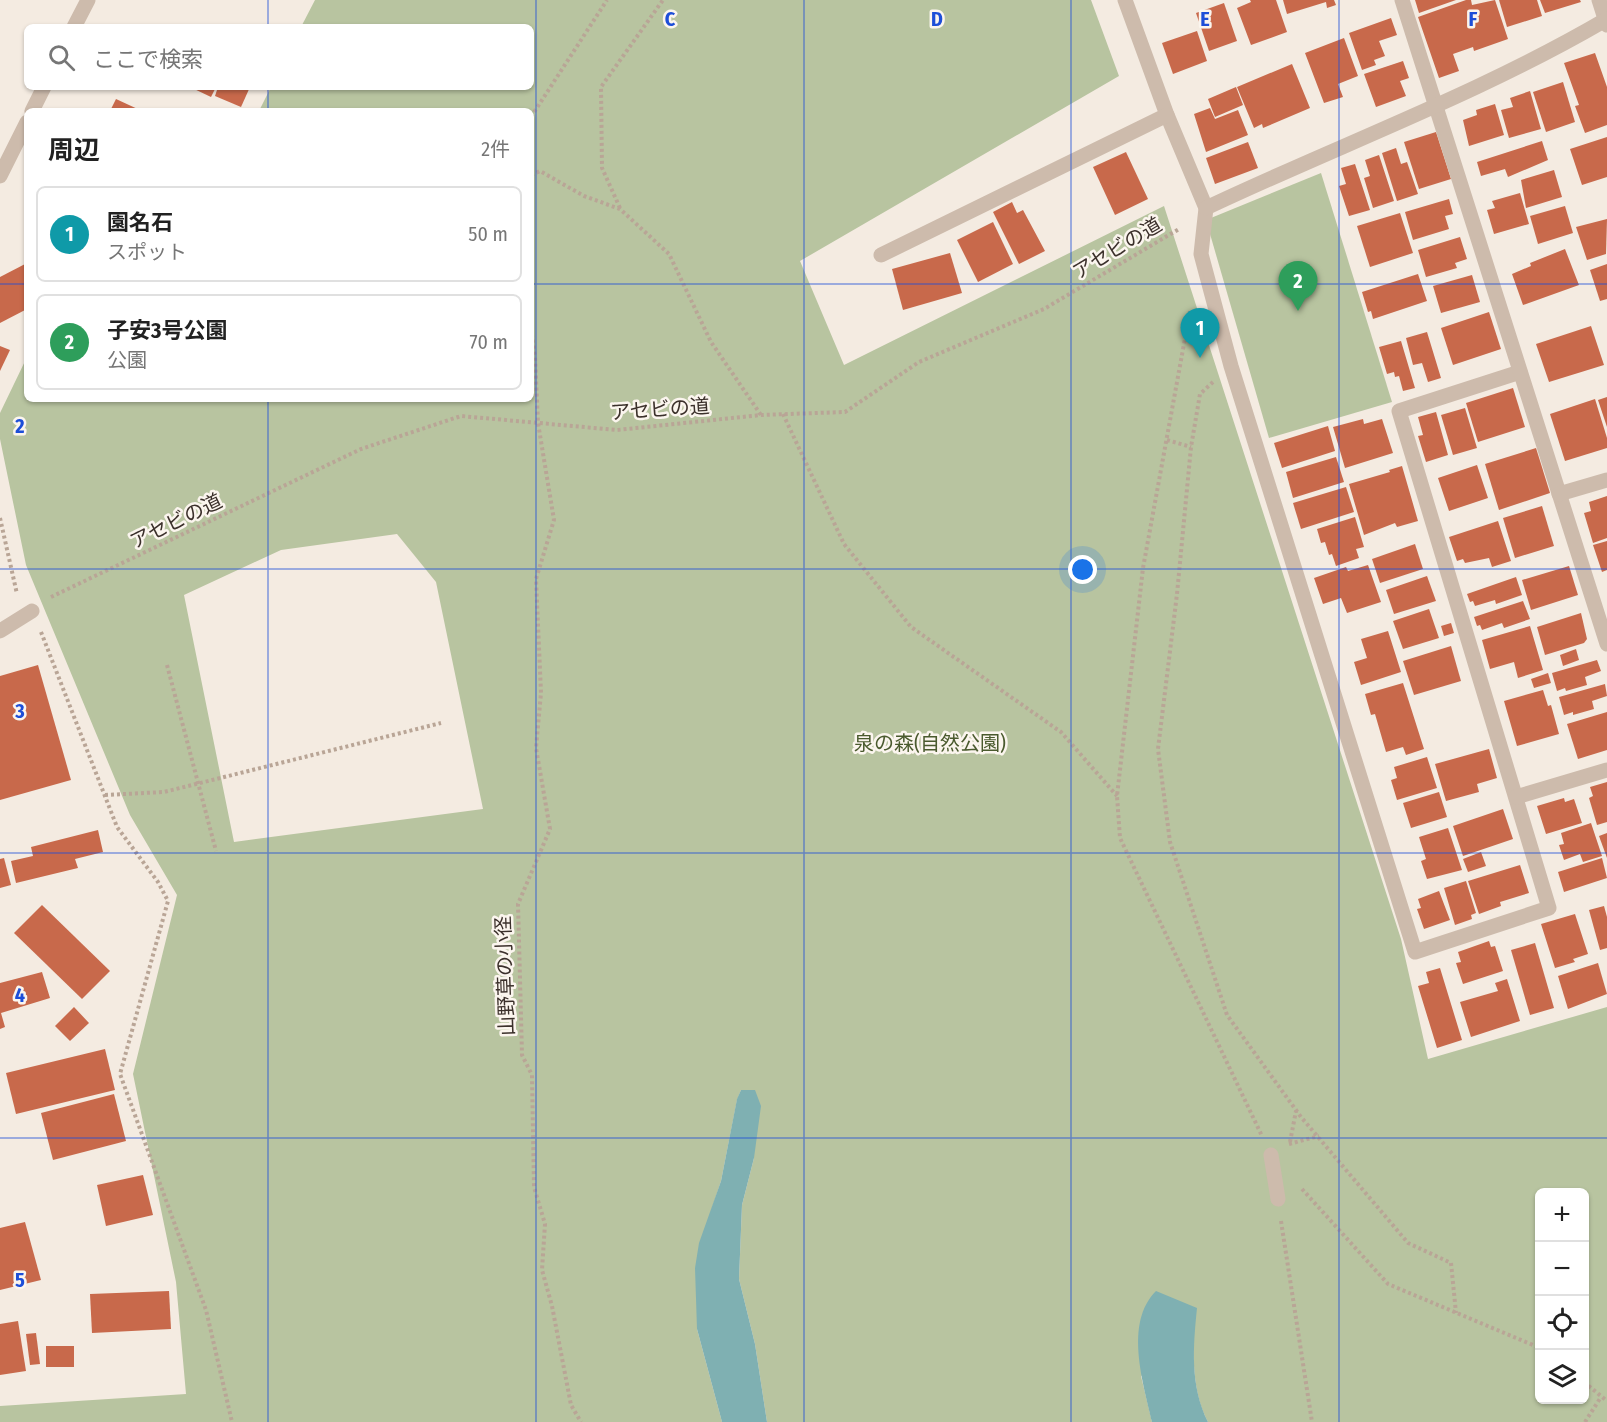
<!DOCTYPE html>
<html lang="ja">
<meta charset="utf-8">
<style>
body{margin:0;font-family:"Fira Sans Condensed","Noto Sans JP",sans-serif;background:#f6f6f6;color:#222}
.controls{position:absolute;right:18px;bottom:18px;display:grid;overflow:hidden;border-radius:9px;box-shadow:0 2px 4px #0004}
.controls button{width:54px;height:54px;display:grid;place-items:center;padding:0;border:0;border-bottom:2px solid #e0e0e0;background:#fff;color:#222;font:30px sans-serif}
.you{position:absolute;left:1083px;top:570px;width:21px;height:21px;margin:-15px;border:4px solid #fff;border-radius:50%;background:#1a73e8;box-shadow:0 0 0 9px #1a73e833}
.badge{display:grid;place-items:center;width:39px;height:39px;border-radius:50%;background:#2563eb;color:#fff;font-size:20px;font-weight:700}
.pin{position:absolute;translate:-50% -50px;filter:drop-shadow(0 2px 3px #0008)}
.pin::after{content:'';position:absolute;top:32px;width:21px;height:18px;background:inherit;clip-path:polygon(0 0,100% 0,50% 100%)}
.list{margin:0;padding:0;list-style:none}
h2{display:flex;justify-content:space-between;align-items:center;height:78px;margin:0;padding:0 24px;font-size:26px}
h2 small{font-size:20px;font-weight:400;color:#767676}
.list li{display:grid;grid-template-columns:39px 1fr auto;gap:18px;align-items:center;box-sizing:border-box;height:96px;margin:0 12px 12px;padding:0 12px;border:2px solid #e0e0e0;border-radius:9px}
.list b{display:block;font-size:22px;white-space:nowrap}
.list p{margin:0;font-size:20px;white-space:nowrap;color:#767676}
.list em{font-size:20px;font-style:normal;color:#767676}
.icon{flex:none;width:33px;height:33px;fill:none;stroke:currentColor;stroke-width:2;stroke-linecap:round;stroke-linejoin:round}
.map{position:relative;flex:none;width:1607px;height:1422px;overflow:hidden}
.search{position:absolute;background:#fff;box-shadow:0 2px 4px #0004;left:24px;top:24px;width:510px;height:66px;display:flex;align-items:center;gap:15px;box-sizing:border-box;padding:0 21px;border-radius:9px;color:#767676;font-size:22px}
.panel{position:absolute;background:#fff;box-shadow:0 2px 4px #0004;left:24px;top:108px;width:510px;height:294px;border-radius:9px}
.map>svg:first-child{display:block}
.green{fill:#b8c4a0;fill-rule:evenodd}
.water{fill:#7fb0b2}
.building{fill:#c8694b}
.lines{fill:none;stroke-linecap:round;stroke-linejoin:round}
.path{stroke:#b9a596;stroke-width:4;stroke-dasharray:3 3;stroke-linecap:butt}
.minor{stroke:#cdbbac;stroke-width:15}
.grid{fill:none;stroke:#1d4ed8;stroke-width:1.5;stroke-opacity:0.55}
.labels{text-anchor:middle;stroke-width:5;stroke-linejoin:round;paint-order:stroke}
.street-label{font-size:20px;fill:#3b302b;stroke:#fbf5ee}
.park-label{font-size:20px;fill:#4a5a2e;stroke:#fbf5ee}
.grid-label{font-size:20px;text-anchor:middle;font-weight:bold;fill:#1d4ed8;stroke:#fbf5ee;stroke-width:5;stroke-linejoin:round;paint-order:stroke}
</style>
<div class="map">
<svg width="1607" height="1422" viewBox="0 0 1607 1422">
<rect width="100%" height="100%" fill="#f4ebe1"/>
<g class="green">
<path d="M315,0h776l28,76 -319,185 44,104 320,-159 237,733 27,120 179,-52v415h-399c-13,-25 -14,-50 -15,-78l-52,32 11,46h-385l-12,-78 -16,-65 3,-74 12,-47 -13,-68 -4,10 -16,81 -9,27 -15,121 25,93h-722v-16l186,-12 -10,-112 -43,-208 44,-179 -47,-80 -104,-250 -26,-126v-26l27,-56v42h504v-288h-272l12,-24h260v-60h-230zM397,534l39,48 47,227 -249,33 -50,-247 97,-45zM1540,1192h44v208h-44z"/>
<path d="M1321,173l71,229 -123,36 -63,-218z"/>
</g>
<g class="water">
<path d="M741,1090h14l6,16 -7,52 -12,47 -3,74 16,65 12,78h-45l-25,-93 -2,-61 4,-25 22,-62 16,-82z"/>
<path d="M1156,1291l41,17c-4,39 -7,78 11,114h-56c-9,-40 -28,-99 4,-131z"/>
</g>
<g class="building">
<path d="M1250,0h26l11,32 -36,13 -14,-37 14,-6z"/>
<path d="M1283,0h51l2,5 -9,3 -1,-6 -39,12z"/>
<path d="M1415,0h41l-37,13z"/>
<path d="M1466,0h5l1,5 23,-5 13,39 -34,12 -1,-4 -20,7 6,17 -20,7 -21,-61z"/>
<path d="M1499,0h38l5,16 -35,11z"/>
<path d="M1540,0h40l1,2 -36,11z"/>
<path d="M1224,3l13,38 -28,10 -13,-38z"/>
<path d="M1391,18l6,17 -18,6 6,15 -11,4 2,5 -14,5 -13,-37z"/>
<path d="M1197,31l10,30 -34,13 -11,-31z"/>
<path d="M1344,38l14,38 -20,8 5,13 -19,6 -19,-50z"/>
<path d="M1595,53l12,34v38l-22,8 -10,-27 4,-1 -15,-42z"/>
<path d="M1403,61l6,17 -9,3 6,15 -30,11 -12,-33z"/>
<path d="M1292,64l18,44 -47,20 -1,-4 -8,4 -17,-41z"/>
<path d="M1563,82l12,40 -29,10 -13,-40z"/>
<path d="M190,87h26l-5,10z"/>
<path d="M218,87h32l-9,20 -26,-11z"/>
<path d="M1236,87l7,18 -28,12 -7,-18z"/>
<path d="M1530,91l11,38 -32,9 -8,-28 12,-3 -3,-9z"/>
<path d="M116,99l26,12h-32z"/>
<path d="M1495,104l9,31 -35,11 -6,-26 14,-5 -1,-5z"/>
<path d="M1210,108l5,11 23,-9 10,25 -42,17 -12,-38z"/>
<path d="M1436,132l15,47 -32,10 -15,-47z"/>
<path d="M1607,137v40l-25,8 -12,-36z"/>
<path d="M1542,141l6,19 -40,17 -3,-8 -24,7 -4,-14z"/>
<path d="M1248,142l10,26 -43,16 -9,-26z"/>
<path d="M1396,148l5,16 6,-2 11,32 -21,7 -15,-48z"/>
<path d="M1126,152l22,47 -33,16 -22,-48z"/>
<path d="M1379,155l15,46 -21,7 -9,-30 6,-2 -5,-16z"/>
<path d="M1355,164l15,46 -21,6 -10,-30 7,-2 -5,-16z"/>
<path d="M1554,170l8,27 -36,11 -5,-28z"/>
<path d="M1520,193l9,31 -35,10 -7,-24 8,-2 -3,-7z"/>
<path d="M1449,199l4,15 -8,2 4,13 -36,11 -8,-28z"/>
<path d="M1012,202l5,11 6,-3 22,41 -26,13 -26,-52z"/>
<path d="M1565,206l8,27 -35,11 -8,-28z"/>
<path d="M1400,213l13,40 -43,14 -13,-41z"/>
<path d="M1607,219l-1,35 -19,6 -11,-33z"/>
<path d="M993,222l20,42 -35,18 -21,-42z"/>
<path d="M1460,237l7,22 -12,4 2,5 -31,9 -8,-27z"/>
<path d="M1565,249l14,36 -56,20 -11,-31 19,-8 -1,-3z"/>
<path d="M950,253l12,40 -59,17 -11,-41z"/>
<path d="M27,263v46l-27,14v-46z"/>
<path d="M1607,264v35l-7,2 -10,-31z"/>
<path d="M1418,274l9,27 -54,18 -2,-8 -3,1 -6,-20z"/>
<path d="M1472,275l8,27 -39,11 -8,-27z"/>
<path d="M1489,312l12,37 -48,16 -12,-37z"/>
<path d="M1591,326l13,39 -55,17 -13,-38z"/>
<path d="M1427,332l14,46 -13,4 -6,-19 -9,2 -7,-27z"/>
<path d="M1401,341l14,47 -12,3 -4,-15 -4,1 -1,-5 -7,2 -8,-27z"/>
<path d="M0,346l10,4 -10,21z"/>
<path d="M1513,388l12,39 -47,15 -12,-39z"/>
<path d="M1607,397v30l-9,-27z"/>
<path d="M1595,399l12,39v10l-42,13 -15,-47z"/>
<path d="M1465,408l12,40 -24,7 -12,-40z"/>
<path d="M1436,412l12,43 -22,7 -8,-26 5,-1 -5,-18z"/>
<path d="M1363,419l1,5 18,-5 11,34 -48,15 -12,-41z"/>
<path d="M1328,426l7,25 -53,17 -8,-25z"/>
<path d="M1536,448l14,45 -51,17 -14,-46z"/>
<path d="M1336,457l8,25 -51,16 -7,-26z"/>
<path d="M1477,465l11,33 -39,13 -11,-33z"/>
<path d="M1402,466l16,55 -21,6 -2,-4 -31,12 -15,-51 41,-12 -1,-2z"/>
<path d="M1346,487l8,25 -53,17 -8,-26z"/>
<path d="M1607,496v42l-14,5 -9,-30 7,-2 -2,-9z"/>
<path d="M1542,506l12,40 -39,12 -12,-40z"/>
<path d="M1355,517l9,30 -8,2 3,9 -23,8 -4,-12 -3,1 -4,-13 -4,1 -4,-14z"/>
<path d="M1498,521l13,40 -19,6 -3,-9 -24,5 -2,-4 -6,2 -8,-24z"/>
<path d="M1607,541v29l-5,2 -9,-27z"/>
<path d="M1415,544l8,25 -43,14 -8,-24z"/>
<path d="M1368,565l13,37 -34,11 -6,-15 -18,6 -9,-26 32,-11 2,4z"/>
<path d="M1569,566l9,29 -47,15 -9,-30z"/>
<path d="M1427,576l9,25 -42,13 -8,-24z"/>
<path d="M1516,577l6,18 -26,9 -1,-4 -20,6 -2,-5 -3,1 -3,-8z"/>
<path d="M1523,601l7,18 -26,9 -2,-5 -20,7 -2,-5 -3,1 -3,-9z"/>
<path d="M1429,609l10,29 -36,11 -10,-28z"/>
<path d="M1581,613l6,26 -3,4 -39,12 -8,-28z"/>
<path d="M1451,623l3,10 -10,3 -3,-10z"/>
<path d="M1530,626l13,44 -25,8 -4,-16 -24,7 -8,-29z"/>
<path d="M1388,631l13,41 -40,13 -7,-23 13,-4 -6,-19z"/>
<path d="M1451,646l10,35 -47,14 -11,-34z"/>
<path d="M1576,649l3,11 -16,6 -3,-11z"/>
<path d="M1597,660l4,11 -16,6 2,8 -21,6 -1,-3 -8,3 -5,-18z"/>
<path d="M38,665l33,115 -71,20v-124z"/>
<path d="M1548,673l3,10 -17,5 -3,-9z"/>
<path d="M1403,683l21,66 -18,6 -3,-8 -17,5 -11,-38 -4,1 -6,-21z"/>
<path d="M1605,684l2,12 -15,5 2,8 -21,6v-3l-9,3 -5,-18z"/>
<path d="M1543,690l5,16 3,-1 8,29 -42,12 -13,-45z"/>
<path d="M1607,712v38l-29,9 -11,-35z"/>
<path d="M1489,749l8,29 -20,6 2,8 -33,9 -11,-37z"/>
<path d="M1427,757l10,31 -40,12 -6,-20 6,-2 -3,-11z"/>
<path d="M1607,782v40l-10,3 -8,-27 4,-2 -3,-9z"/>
<path d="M1439,792l8,25 -36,11 -8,-25z"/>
<path d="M1564,798l1,4 9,-3 8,24 -36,11 -9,-28z"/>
<path d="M1503,809l10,30 -50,17 -10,-30z"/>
<path d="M1591,823l11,33 -19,6 -3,-8 -16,6 -5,-15 5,-1 -3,-11z"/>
<path d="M1448,828l14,42 -35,9 -6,-18 5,-2 -7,-22z"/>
<path d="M98,830l5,22 -28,7 3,9 -62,15 -5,-22 22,-5 -2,-9z"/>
<path d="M1607,833v25l-8,-22z"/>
<path d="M1481,852l5,14 -18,6 -5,-13z"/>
<path d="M4,858l7,27 -11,3v-29z"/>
<path d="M1602,858l5,20 -43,14 -6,-20z"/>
<path d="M1520,865l9,28 -29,9 1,4 -22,8 -11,-33z"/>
<path d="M1466,881l10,32 -5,2 1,4 -17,6 -11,-37z"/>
<path d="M1439,891l11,29 -26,9 -7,-20 4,-1 -3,-9z"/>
<path d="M42,905l68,66 -28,28 -68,-66z"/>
<path d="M1604,906l3,11v31l-7,2 -11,-40z"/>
<path d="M1575,914l13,40 -15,5 2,3 -20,6 -14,-44z"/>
<path d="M1489,941l2,6 4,-1 8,25 -40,13 -7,-21 5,-1 -3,-10z"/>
<path d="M1535,943l19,65 -24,7 -19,-65z"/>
<path d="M1598,963l9,31 -39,15 -10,-33z"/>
<path d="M1440,968l22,72 -25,8 -19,-62 11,-3 -3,-11z"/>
<path d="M42,972l8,26 -49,15 4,14 -5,2v-46z"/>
<path d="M1507,979l13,42 -49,16 -11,-35 38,-11 -3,-8z"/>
<path d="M74,1007l15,16 -19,18 -15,-15z"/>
<path d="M105,1049l10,41 -99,24 -10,-41z"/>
<path d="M114,1094l12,47 -73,19 -12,-47z"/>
<path d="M143,1175l10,40 -47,11 -9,-41z"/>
<path d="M25,1222l16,58 -41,10v-62z"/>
<path d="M169,1291l2,38 -79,4 -2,-39z"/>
<path d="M18,1321l8,50 -26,4v-51z"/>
<path d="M36,1333l4,31 -10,1 -4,-31z"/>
<rect x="46" y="1346" width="28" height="21"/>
</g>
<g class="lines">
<g class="path">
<path d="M531,117l76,-117"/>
<path d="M531,175l9,-4 44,25 36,13 49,45 42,88 50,73"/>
<path d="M620,208l-18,-40 -1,-81 62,-87"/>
<path d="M1190,311l-47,257 -26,228 3,42 142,298"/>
<path d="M531,328l4,29 3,66 16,97 -18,59 5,114 -5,55 14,81 -32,75 4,151 10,20 2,112 11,37 -3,46 10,36 19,99 10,17"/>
<path d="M1213,382l-13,12 -9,53 -14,147 -19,155 12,93 57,173 74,102 107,126 43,20 5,50"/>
<path d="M783,414l61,130 67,83 150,105 56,64"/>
<path d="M1167,440l24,7"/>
<path d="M0,518l17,76"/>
<path d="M51,597l310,-148 100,-33 156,14 144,-15 84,-3 74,-50 125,-53 135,-80"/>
<path d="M41,632l76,195 41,55 10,19 -48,173 86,236 26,112"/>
<path d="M167,665l49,186"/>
<path d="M105,795l59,-3 277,-69"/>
<path d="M1290,1142l6,-31"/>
<path d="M1289,1144l30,-8"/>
<path d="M1302,1189l86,95 152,64"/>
<path d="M1281,1221l31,201"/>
<path d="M1584,1382l23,19"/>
<path d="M1585,1422l16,-25"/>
</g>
<g class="minor">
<path d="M1125,0l42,115 39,93 -5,46 30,112 184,586 134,-44 -150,-497 121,-39"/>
<path d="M1402,0l205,644"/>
<path d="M1599,0l8,25"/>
<path d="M74,27l14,-27"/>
<path d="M32,111l12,-24"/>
<path d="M0,176l27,-54"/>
<path d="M1206,208c133,-63 273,-114 401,-189"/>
<path d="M881,255l286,-140"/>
<path d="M1559,494l48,-14"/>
<path d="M0,631l32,-20"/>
<path d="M1516,797l91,-27"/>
<path d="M1271,1155l7,44"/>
</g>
</g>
<path class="grid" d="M268,0v27M536,0v1422M804,0v1422M1071,0v1422M1339,0v1422M268,87v24M0,284h27M531,284h1076M268,399v1023M0,569h1607M0,853h1607M0,1138h1607"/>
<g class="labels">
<g class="street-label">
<text transform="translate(1117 248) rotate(-31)" y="7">アセビの道</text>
<text transform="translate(660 409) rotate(-4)" y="7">アセビの道</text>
<text transform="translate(176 521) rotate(-26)" y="7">アセビの道</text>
<text transform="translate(505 976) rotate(-92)" y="7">山野草の小径</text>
</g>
<g class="park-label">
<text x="930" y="750">泉の森(自然公園)</text>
</g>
</g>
<g class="grid-label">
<text x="670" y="26">C</text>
<text x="937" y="26">D</text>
<text x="1205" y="26">E</text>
<text x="1473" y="26">F</text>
<text x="20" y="433">2</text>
<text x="20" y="718">3</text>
<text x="20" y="1002">4</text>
<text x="20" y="1287">5</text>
</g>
</svg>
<div class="controls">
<button>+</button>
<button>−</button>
<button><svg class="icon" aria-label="locate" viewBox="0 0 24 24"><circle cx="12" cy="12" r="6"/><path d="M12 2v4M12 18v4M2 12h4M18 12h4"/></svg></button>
<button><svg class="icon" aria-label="layers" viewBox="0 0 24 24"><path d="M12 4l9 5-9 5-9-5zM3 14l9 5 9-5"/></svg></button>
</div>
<div class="you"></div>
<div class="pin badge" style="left:1200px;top:358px;background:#0f9aa8">1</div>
<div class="pin badge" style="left:1298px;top:311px;background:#2e9e5b">2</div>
<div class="search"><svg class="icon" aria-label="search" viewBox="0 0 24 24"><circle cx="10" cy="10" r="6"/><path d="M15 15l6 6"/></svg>ここで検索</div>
<section class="panel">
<h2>周辺<small>2件</small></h2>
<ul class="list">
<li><span class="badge" style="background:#0f9aa8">1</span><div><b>園名石</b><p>スポット</p></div><em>50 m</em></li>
<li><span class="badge" style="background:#2e9e5b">2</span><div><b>子安3号公園</b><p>公園</p></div><em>70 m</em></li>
</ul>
</section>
</div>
